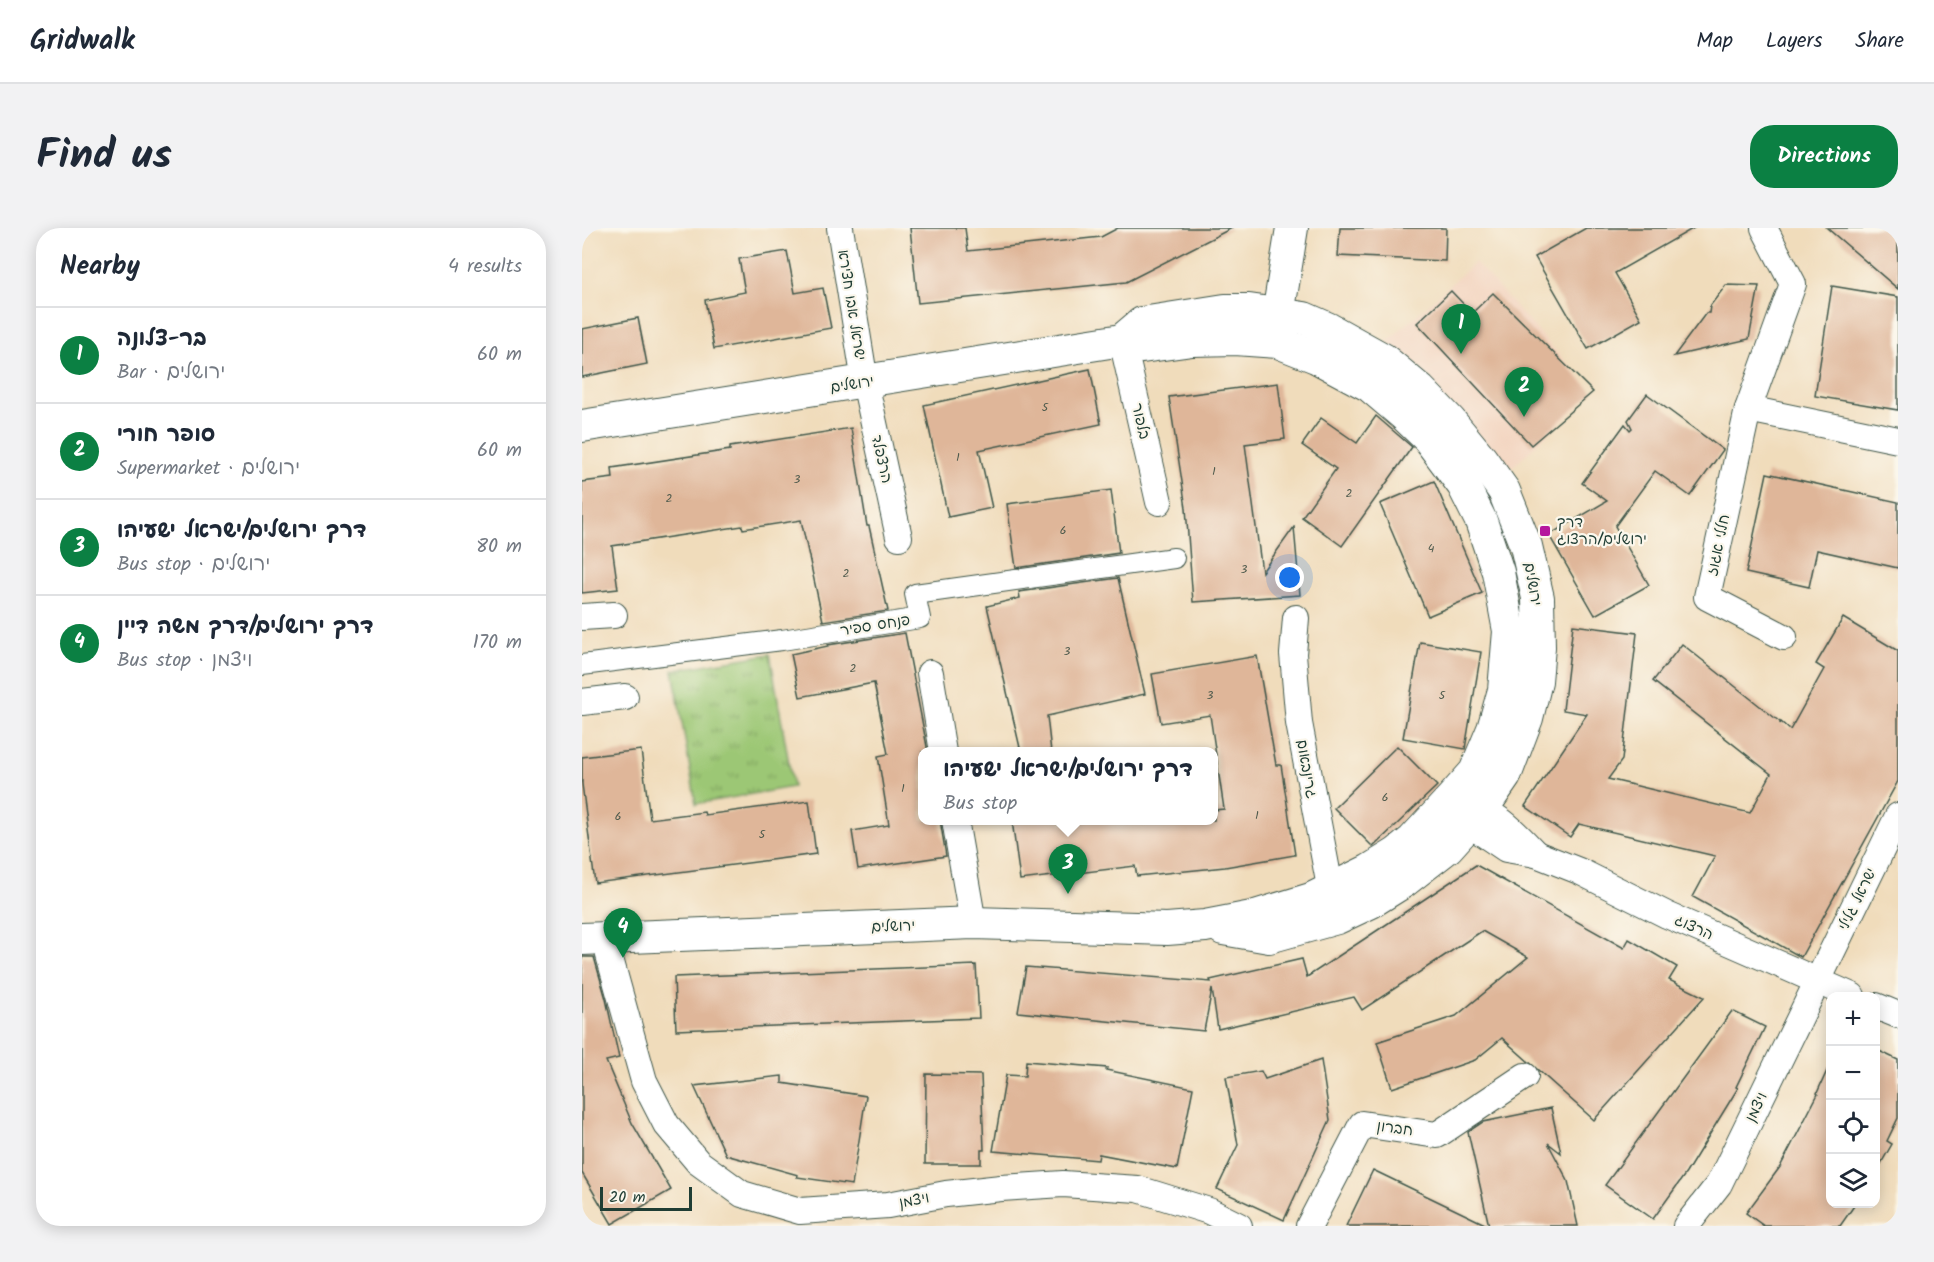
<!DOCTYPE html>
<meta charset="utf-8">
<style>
body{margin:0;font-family:Kalam,"Playpen Sans Hebrew",sans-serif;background:#f2f2f3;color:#1f2937}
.controls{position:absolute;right:18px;bottom:18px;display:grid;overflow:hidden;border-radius:12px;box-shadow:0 3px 15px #0003}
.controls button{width:54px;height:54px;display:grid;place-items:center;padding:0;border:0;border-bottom:2px solid #e0e1e3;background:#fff;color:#1f2937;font:30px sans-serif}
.scale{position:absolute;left:18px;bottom:15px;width:92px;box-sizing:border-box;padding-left:6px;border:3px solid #1f3d34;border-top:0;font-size:16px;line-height:21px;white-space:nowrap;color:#1f3d34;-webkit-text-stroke:4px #fbf7ec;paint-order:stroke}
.you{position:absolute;left:708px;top:350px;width:21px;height:21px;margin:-15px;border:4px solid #fff;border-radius:50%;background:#1a73e8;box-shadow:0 0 0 9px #1a73e833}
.badge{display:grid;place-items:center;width:39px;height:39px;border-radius:50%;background:#0b8043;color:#fff;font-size:20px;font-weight:700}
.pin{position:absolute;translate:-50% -50px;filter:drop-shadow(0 2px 3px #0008)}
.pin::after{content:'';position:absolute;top:32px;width:21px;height:18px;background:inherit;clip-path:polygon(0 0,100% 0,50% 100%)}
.popup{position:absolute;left:336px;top:519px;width:300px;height:78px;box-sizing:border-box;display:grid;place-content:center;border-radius:12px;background:#fff;filter:drop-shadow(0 2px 4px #0005);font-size:20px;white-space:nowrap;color:#747a83}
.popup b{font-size:22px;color:#1f2937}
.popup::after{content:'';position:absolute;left:50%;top:100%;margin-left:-12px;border:12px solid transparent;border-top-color:#fff}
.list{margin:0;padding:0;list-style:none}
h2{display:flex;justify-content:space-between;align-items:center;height:78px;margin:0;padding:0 24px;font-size:26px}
h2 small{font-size:20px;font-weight:400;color:#747a83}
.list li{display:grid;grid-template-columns:39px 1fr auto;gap:18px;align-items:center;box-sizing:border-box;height:96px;padding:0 24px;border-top:2px solid #e0e1e3}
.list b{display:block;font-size:22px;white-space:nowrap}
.list p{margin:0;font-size:20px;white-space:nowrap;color:#747a83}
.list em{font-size:20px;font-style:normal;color:#747a83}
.icon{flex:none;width:33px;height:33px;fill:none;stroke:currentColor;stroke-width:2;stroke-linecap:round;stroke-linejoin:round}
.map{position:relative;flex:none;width:1316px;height:998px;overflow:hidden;border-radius:24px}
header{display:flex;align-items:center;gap:36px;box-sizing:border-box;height:84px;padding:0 30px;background:#fff;border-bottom:2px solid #e0e1e3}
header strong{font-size:28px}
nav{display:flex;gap:33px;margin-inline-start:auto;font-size:21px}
.intro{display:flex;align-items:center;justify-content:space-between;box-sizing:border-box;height:144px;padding:0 36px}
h1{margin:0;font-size:42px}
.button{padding:15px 27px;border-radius:24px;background:#0b8043;color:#fff;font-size:21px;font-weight:700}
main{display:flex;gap:36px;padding:0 36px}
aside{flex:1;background:#fff;border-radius:24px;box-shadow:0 3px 15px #0003}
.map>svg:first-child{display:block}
.built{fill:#f3d4bf}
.grass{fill:url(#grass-tufts);stroke:#5e8254;stroke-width:1.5}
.building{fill:#dfb699}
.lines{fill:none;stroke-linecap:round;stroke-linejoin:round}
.pedestrian-casing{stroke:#3e5548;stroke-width:22}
.minor-casing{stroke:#3e5548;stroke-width:28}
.tertiary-casing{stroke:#3e5548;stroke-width:34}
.pedestrian{stroke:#fff;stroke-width:20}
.minor{stroke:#fff;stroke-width:26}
.tertiary{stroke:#fff;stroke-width:32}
.poi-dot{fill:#b5179e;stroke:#fbf7ec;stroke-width:2}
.labels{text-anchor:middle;stroke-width:4.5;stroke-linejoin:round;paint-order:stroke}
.number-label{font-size:12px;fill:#4f5b4d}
.street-label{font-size:15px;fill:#1f3d34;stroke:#fbf7ec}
.poi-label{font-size:15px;fill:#1f3d34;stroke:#fbf7ec;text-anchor:start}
</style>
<header>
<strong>Gridwalk</strong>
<nav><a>Map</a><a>Layers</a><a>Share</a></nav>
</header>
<div class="intro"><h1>Find us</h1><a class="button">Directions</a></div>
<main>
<aside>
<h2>Nearby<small>4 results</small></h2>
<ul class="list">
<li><span class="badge">1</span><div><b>בר-צלונה</b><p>Bar · ירושלים</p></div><em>60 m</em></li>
<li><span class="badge">2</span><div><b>סופר חורי</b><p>Supermarket · ירושלים</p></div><em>60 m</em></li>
<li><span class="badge">3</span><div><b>דרך ירושלים/ישראל ישעיהו</b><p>Bus stop · ירושלים</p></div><em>80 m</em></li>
<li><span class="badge">4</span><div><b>דרך ירושלים/דרך משה דיין</b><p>Bus stop · ויצמן</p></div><em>170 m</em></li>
</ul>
</aside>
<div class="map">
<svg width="1316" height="998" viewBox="0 0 1316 998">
<defs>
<pattern id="grass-tufts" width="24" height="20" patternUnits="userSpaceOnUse" patternTransform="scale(1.5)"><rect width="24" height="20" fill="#9cc774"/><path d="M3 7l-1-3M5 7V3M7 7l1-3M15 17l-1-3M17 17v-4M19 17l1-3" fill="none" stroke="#7fa360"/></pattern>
</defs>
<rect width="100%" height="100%" fill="#fbf7ec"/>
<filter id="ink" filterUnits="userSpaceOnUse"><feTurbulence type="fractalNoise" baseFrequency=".0167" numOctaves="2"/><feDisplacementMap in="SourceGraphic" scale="12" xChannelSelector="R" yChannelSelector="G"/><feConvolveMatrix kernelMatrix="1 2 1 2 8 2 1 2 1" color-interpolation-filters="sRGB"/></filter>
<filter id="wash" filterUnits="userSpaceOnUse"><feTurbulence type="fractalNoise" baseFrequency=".008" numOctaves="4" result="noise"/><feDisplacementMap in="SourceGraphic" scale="24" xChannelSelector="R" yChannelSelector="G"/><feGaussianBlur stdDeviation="1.35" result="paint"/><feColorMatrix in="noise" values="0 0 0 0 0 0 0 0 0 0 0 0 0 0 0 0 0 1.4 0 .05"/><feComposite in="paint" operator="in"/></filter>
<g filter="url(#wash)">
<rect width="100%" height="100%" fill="#f0dcbb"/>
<path class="built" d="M893,34l118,130 -87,81 -120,-130z"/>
<path class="grass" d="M188,426l23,133 -97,17 -23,-134z"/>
<g id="blocks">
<g class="building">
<path d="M328,0h55l3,23 133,-14 17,-9h114l-106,54 -208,21z"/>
<path d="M758,0h106l-1,33 -107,-5z"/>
<path d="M1004,0h108l-79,45 26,46 -53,30 -53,-92z"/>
<path d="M1245,0h71v61z"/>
<path d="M205,23l8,42 28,-5 8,40 -117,21 -9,-49 40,-8 -6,-33z"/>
<path d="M1144,57l33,1 -10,53 -75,17 32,-43h3l1,-7z"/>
<path d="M1250,58l66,11v113l-83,-14z"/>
<path d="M869,63l21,22 21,-20 100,99 -62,53 -114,-122z"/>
<path d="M56,90l9,46 -65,13v-48z"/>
<path d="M508,141l11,55 -122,26 13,58 -44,9 -24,-112z"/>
<path d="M696,155l7,56 -40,5 17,128 32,-45 6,68 -107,7 -7,-94 -17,-111z"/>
<path d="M1065,166l76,56 -33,46 -35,-25 -40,55 34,59 -54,30 -46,-80 58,-34 -25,-18 43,-59 5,6 2,-2 -4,-8z"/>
<path d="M794,188l36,31 -70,99 -40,-29 34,-48 -34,-24 19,-27 36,25z"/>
<path d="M269,200l16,98h2l19,85 -65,10 -22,-101 -58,9 -1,-3 -130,20 6,43 -36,4v-111l31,-4 -1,-10 118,-18v-3z"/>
<path d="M1185,245l131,29v66l-81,-18 -8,37 -63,-14z"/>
<path d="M852,253l48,112 -54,23 -48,-112z"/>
<path d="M529,262l8,63 -103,15 -9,-64z"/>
<path d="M536,350l27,116 -98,22 4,36h-30l-34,-146 33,-8 -1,-6z"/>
<path d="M1261,390l55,33v130l-97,176 -108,-60 22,-41 -136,-32 -9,13 -45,-31 62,-92 -24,-4 10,-85 64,8 -15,127 -14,19 142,34 21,-39 -118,-93 29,-37 98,78v2l1,-2 9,8 34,-61 -8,-5z"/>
<path d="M323,405l23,119h-6v68h18l6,36 -88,13 -6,-38 37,-6 -11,-69 10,-2 -14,-71 -74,14 -9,-43 37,-8v-1z"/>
<path d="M838,414l61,10 -16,97 -62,-11z"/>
<path d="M675,428l19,109h5l14,90 -70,12 -88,9 -2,-10 -115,14 -8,-60h49v4l27,-4h126v-10l10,-1 -14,-94 -49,8 -9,-49z"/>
<path d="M815,518l40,40 -64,61 -39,-39z"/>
<path d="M59,522l9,69 54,-7 1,3 104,-14 7,53 -221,29 -13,-99v-27z"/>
<path d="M894,637l148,83 5,-9 48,28 -8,13 35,17 -110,123 -92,-82 -27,22 -83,28 -15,-46 79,-26 72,-59 -46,-26 -120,79 -8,-13 -136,32 -6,-40 -8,42 -186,-19 8,-45 185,15 -1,-2 92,-21 5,18z"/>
<path d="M0,729h12l12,42 13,59 -13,3 26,62 39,67 -59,34 -30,-51z"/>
<path d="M394,737l3,53 -303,12 -2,-53z"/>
<path d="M1150,783l33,16 -29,60 2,1 -52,85 -33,46 -48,-34z"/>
<path d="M1293,821l23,11v58l-11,23 5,3 -17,30z"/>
<path d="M739,832l9,60 -46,100 -67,-31 21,-44 -12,-68 35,-6 4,8z"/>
<path d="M444,833l81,7 -1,2 87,18 -16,81 -78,-15 -1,6 -105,-9 13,-76 19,1z"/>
<path d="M1248,836v139h26l-16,23h-76l-18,-13 34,-46 38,-73 -1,-1z"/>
<path d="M344,846l55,1 3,75h-3v14h-56z"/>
<path d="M200,848v7l84,13 -14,89 -55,-8 1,-2 -72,-20 -32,-69z"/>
<path d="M969,880l10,45 -13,-10 20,38 10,45h-89l-21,-94 15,-10z"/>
<path d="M791,942l116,56h-143z"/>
</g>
</g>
</g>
<g filter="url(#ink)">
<use href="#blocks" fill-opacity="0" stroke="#3e5548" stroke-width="1.5"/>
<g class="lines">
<defs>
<path id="pedestrian" d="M0,437l200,-25 138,-22 -5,-24 259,-36"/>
<g id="minor">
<path d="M258,0l25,154 34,155"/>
<path d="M1182,0l29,56 -45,125 -41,188 77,40"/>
<path d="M540,112l37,162"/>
<path d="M1166,181l150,31"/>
<path d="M0,389l32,-2"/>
<path d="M714,390l-3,36 6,69 35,185"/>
<path d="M348,445l13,79"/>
<path d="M0,474l43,-5"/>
<path d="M883,575c32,9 49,28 71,51"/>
<path d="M876,581l11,15 37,25 30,5 43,17 88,44 185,81"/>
<path d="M373,592l18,103"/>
<path d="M22,709l40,144 22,43 32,38 44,32 58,17 88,-6 58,-11 55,-6 62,-4 75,5 71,22 30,15"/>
<path d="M1294,778l22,9"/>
<path d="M727,998l53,-102 75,11 88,-59"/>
<path d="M1104,998l33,-42 179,-368"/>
</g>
<g id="tertiary">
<path d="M696,106v-19l14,-87"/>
<path d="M540,112l20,-17 83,-13h24l55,8 25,11 54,30 37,31 30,31 32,39 22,31 22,55 12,52 1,49 -3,34 -9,37 -22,58 -22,32 -35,39 -45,35 -32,20 -34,16 -68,19 -46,-8"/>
<path d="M0,198l540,-86 20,7 50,-7 43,-1 43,3 38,15 54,29 33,28 25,24 35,47 18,36 17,51 11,59 -5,59 -11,39 -18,43 -24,27 -38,41 -17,14 -26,16 -59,29 -59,18 -47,9 -38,3 -194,-6 -391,16"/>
</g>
</defs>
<use href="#pedestrian" class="pedestrian-casing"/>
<use href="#minor" class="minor-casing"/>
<use href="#tertiary" class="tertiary-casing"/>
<use href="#pedestrian" class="pedestrian"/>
<use href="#minor" class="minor"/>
<use href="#tertiary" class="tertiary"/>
</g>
</g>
<rect class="poi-dot" x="957" y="297" width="12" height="12" rx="3"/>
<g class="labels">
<g class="number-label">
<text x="463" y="183">5</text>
<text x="376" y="233">1</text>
<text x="632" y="247">1</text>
<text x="215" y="255">3</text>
<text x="767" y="269">2</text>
<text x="87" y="274">2</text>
<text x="481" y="306">6</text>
<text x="849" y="324">4</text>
<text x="662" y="345">3</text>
<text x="264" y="349">2</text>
<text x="485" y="427">3</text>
<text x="271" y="444">2</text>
<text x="628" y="471">3</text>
<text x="860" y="471">5</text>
<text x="321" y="564">1</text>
<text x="803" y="573">6</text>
<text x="675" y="591">1</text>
<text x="36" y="592">6</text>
<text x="180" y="610">5</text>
</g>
<g class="street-label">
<text transform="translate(270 77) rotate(81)" y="5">ישראל אבו חצירא</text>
<text transform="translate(270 156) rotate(-9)" y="5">ירושלים</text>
<text transform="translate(559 193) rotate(77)" y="5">בלפור</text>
<text transform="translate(300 231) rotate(77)" y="5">הרצפלד</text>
<text transform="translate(1136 317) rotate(-78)" y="5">חללי אגוז</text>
<text transform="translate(951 356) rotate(80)" y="5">ירושלים</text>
<text transform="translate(293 397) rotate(-9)" y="5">פנחס ספיר</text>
<text transform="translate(725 541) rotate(80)" y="5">גרינבאום</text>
<text transform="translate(1275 671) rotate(-64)" y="5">ישראל גלילי</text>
<text transform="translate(311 698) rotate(-2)" y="5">ירושלים</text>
<text transform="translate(1112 699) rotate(24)" y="5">הרצוג</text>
<text transform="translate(1174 879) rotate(-64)" y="5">ויצמן</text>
<text transform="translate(813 900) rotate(8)" y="5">חברון</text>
<text transform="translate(332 972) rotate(-11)" y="5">ויצמן</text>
</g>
<g class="poi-label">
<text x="975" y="299">דרך<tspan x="975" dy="17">ירושלים/הרצוג</tspan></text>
</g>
</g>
</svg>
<div class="controls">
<button>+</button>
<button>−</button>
<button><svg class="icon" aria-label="locate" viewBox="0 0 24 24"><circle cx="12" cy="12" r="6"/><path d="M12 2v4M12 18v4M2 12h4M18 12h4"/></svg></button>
<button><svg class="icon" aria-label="layers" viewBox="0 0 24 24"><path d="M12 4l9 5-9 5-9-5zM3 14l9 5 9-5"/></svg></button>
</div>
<div class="scale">20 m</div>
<div class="you"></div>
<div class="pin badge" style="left:879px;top:126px">1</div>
<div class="pin badge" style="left:942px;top:189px">2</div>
<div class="pin badge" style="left:486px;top:666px">3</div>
<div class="popup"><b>דרך ירושלים/ישראל ישעיהו</b>Bus stop</div>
<div class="pin badge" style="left:41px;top:730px">4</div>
</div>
</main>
